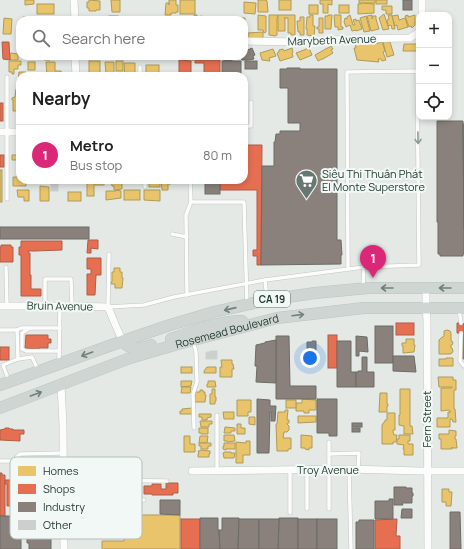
<!DOCTYPE html>
<meta charset="utf-8">
<style>
body{margin:0;font-family:Manrope,sans-serif;background:#f6f6f6;color:#222}
.controls{position:absolute;right:12px;top:12px;display:grid;overflow:hidden;border-radius:8px;box-shadow:0 2px 6px #0003}
.controls button{width:36px;height:36px;display:grid;place-items:center;padding:0;border:0;border-bottom:1px solid #e0e0e0;background:#fff;color:#222;font:20px sans-serif}
.you{position:absolute;left:310px;top:358px;width:14px;height:14px;margin:-10px;border:3px solid #fff;border-radius:50%;background:#1a73e8;box-shadow:0 0 0 6px #1a73e833}
.badge{display:grid;place-items:center;width:26px;height:26px;border-radius:50%;background:#db2777;color:#fff;font-size:13px;font-weight:700}
.pin{position:absolute;translate:-50% -33px;filter:drop-shadow(0 1px 2px #0008)}
.pin::after{content:'';position:absolute;top:21px;width:14px;height:12px;background:inherit;clip-path:polygon(0 0,100% 0,50% 100%)}
.list{margin:0;padding:0;list-style:none}
h2{display:flex;justify-content:space-between;align-items:center;height:52px;margin:0;padding:0 16px;font-size:17px}
h2 small{font-size:13px;font-weight:400;color:#767676}
.list li{display:grid;grid-template-columns:26px 1fr auto;gap:12px;align-items:center;box-sizing:border-box;height:60px;padding:0 16px;border-top:1px solid #e0e0e0}
.list b{display:block;font-size:15px;white-space:nowrap}
.list p{margin:0;font-size:13px;white-space:nowrap;color:#767676}
.list em{font-size:13px;font-style:normal;color:#767676}
.icon{flex:none;width:22px;height:22px;fill:none;stroke:currentColor;stroke-width:2;stroke-linecap:round;stroke-linejoin:round}
.map{position:relative;flex:none;width:464px;height:549px;overflow:hidden}
.search{position:absolute;background:#fff;box-shadow:0 2px 6px #0003;left:16px;top:16px;width:232px;height:44px;display:flex;align-items:center;gap:10px;box-sizing:border-box;padding:0 14px;border-radius:12px;color:#767676;font-size:15px}
.panel{position:absolute;background:#fff;box-shadow:0 2px 6px #0003;left:16px;top:72px;width:232px;height:112px;border-radius:12px}
.map>svg:first-child{display:block}
.homes{fill:#e9c46a;stroke:#ae9b5a}
.shops{fill:#e76f51;stroke:#ac5f48}
.industry{fill:#8a817c;stroke:#6b6c66}
.building{fill:#cbd0ce;stroke:#cdd2cf}
.lines{fill:none;stroke-linecap:round;stroke-linejoin:round}
.lane-casing{stroke:#c1c6c3;stroke-width:4.5}
.street-casing{stroke:#c1c6c3;stroke-width:8}
.primary-casing{stroke:#bdc4c2;stroke-width:12}
.lane{stroke:#fbfcfb;stroke-width:3.5}
.street{stroke:#fbfcfb;stroke-width:7}
.primary{stroke:#ced5d2;stroke-width:11}
.oneway{stroke:#909b97}
.oneway2{stroke:#70807b}
.labels{text-anchor:middle;stroke-width:4;stroke-linejoin:round;paint-order:stroke}
.shield{fill:#f2f8f5;stroke:#62736d;stroke-width:1}
.shield-label{font-size:10px;font-weight:bold;fill:#243a33}
.street-label{font-size:11px;fill:#243a33;stroke:#f2f8f5}
.poi-label{font-size:11px;fill:#243a33;stroke:#f2f8f5;text-anchor:start}
.key{fill:#f2f8f5;stroke:#b4bfbb;stroke-width:1}
.key-label{font-size:11px;fill:#243a33}
</style>
<div class="map">
<svg width="464" height="549" viewBox="0 0 464 549">
<rect width="100%" height="100%" fill="#e4e9e6"/>
<g class="homes">
<path d="M25,0h9v4l-9,1z"/>
<path d="M89,0l11,1v9h-4v1h-7v-3h-2v-6h2z"/>
<path d="M111,0h9v12h-8z"/>
<path d="M169,0h7v5h2v7h-2v1h-5v2h-6l1,-12h3v2z"/>
<rect x="180" y="0" width="15" height="14"/>
<path d="M258,0h8l1,1 1,11h-10z"/>
<rect x="279" y="0" width="12" height="10"/>
<path d="M320,0h12v5l-4,-1v9h-5v-9h-3z"/>
<rect x="359" y="0" width="16" height="3"/>
<rect x="376" y="0" width="11" height="4"/>
<path d="M244,2l12,1 -1,11 -11,-1z"/>
<path d="M361,3l13,1v9l-16,1v-10h3z"/>
<rect x="37" y="4" width="17" height="10"/>
<rect x="309" y="5" width="9" height="9"/>
<rect x="339" y="5" width="10" height="8"/>
<path d="M382,6h10v8h-6v-4h-4z"/>
<path d="M384,14l5,15 -6,1 -4,-12z"/>
<path d="M194,15h3v2l5,-1v4h-7z"/>
<path d="M258,15l8,1v16l-2,1 -1,-3h-5z"/>
<path d="M269,15h9l-1,3v17l-2,1 -6,-1z"/>
<path d="M278,15h17v20h-4v-2h-3v-15h-4h1v13h-7z"/>
<path d="M310,15h3v11h2l-1,10 -7,-1v-6h-1l1,-12h3z"/>
<path d="M328,15h4l-1,14h-6v-13h3z"/>
<path d="M334,15h7v12h2v2l-5,1v-3h-3z"/>
<path d="M350,15l3,10h2l-2,-5 3,-1v2l3,-1 3,9 -6,2v-1l-4,1 -2,-6 -4,2 -2,-5 1,-4 2,1v-2z"/>
<path d="M372,15v4l1,-3h3v3l3,10 -8,2 -4,-15z"/>
<path d="M388,15h4l3,14h-3l-1,-4 -3,1 -1,-6 2,-1z"/>
<path d="M398,15l1,5 6,-2 3,9 -10,3 -1,-4v-1l-2,1 -3,-10z"/>
<path d="M408,15v2l7,-2v10l-3,3 -1,-2 -2,1 -4,-11z"/>
<rect x="109" y="16" width="9" height="3"/>
<path d="M366,16l4,15 -6,1 -4,-14z"/>
<path d="M23,17h12v1h3v2h-18h3z"/>
<path d="M300,17h4v18h-4v-3h-2l-1,-11h3z"/>
<path d="M4,18l8,1 -1,15h-8z"/>
<path d="M230,18h15v14l-1,-12h-14z"/>
<path d="M319,18h4v15h-4v-4h-2v-2h2z"/>
<path d="M263,32v9h-15v-8z"/>
<path d="M368,41l1,2 5,-1 1,2 7,-2 3,9 -2,1 3,8 -4,1 -1,-2h-3l1,3 -22,-2 -3,-12h2l-1,-4z"/>
<path d="M387,41v1h3l4,13 -7,2 -4,-15z"/>
<path d="M404,44h15v7h-16z"/>
<path d="M331,46l2,3 -2,1 2,3 -10,6h-1l-4,2 -3,-6z"/>
<path d="M292,48l1,4 -1,1 1,4 -13,4 -3,-8 2,-1v-2l4,-1 1,2z"/>
<path d="M309,48l3,7 -12,5 -4,-7z"/>
<path d="M273,49l3,7 -7,2 1,3 -8,-1 -2,-7z"/>
<path d="M11,53l7,1v6h-8v-6z"/>
<path d="M44,56h13h-7v4h-6z"/>
<path d="M182,56h20v1l-11,4 -9,-1z"/>
<path d="M9,61h12v4h-3v4h-4v5h-2v-2h-3z"/>
<rect x="89" y="61" width="11" height="15"/>
<rect x="116" y="61" width="7" height="10"/>
<rect x="28" y="62" width="7" height="8"/>
<path d="M46,62h9v9h6l1,5h-15z"/>
<path d="M105,62h9v12h-8z"/>
<path d="M124,63h11v13h-10z"/>
<rect x="146" y="65" width="13" height="11"/>
<path d="M19,72h7v4h-6v7h-2z"/>
<path d="M16,89l2,1v1h2v20h-7v-11h-1v-2l3,-1z"/>
<path d="M20,150v13h-3v-3h-5v-5h5v-3h3z"/>
<rect x="0" y="170" width="2" height="32"/>
<path d="M13,177h7v3h1v2h5v4h-13z"/>
<rect x="95" y="180" width="9" height="5"/>
<path d="M111,180h11v9l-8,1v-4h-2z"/>
<rect x="149" y="180" width="11" height="7"/>
<path d="M161,180h10v4h-3v6h-6z"/>
<rect x="87" y="183" width="7" height="13"/>
<path d="M40,186l9,1v14h-9z"/>
<path d="M17,190h12v11h-5v-4h-6z"/>
<path d="M116,190l5,1v7l-15,2v-9h10z"/>
<rect x="124" y="190" width="16" height="10"/>
<path d="M144,190h16v11l-16,-1z"/>
<rect x="68" y="192" width="13" height="9"/>
<path d="M114,268h6v4h2v6h1l-1,10h-7v-4h-4v-2h1v-10h2z"/>
<path d="M447,330l3,1 1,2v8h1l1,2 -1,2h-1v3h1l1,3 -1,2h-1v1h-12v-14l2,-2 3,-2v-5z"/>
<path d="M406,339h8v6h1l-1,7 -11,1v-7h-1v-3h4z"/>
<path d="M446,358h7v8h-14v-7h7z"/>
<path d="M221,360h11v4h1l1,5h-2v8h-12v-10h2z"/>
<rect x="181" y="367" width="11" height="6"/>
<path d="M207,367h9v6h-12v-2z"/>
<path d="M438,377h15v3h3v10h-2v19h1l1,13h-3l-1,-3h-2v8h-13v-9h11v-6h3l-2,-2 -8,1v-23h11v-1h-13z"/>
<path d="M181,381h11l-1,5 -10,1z"/>
<path d="M208,381h7l1,6h-9v-3h1z"/>
<path d="M182,387h9l-1,6h-9z"/>
<path d="M212,389h3v8h1v4h-1v3h-5v-10h2z"/>
<path d="M400,389h10v37h2l1,8h-9v-8l-5,-1v-10h1z"/>
<path d="M200,390h3v2h2v3h1l-1,7h-10v-10h5z"/>
<path d="M380,393h7v11h1v2h-1v6h-8z"/>
<path d="M302,399l14,1v10h-7v3h-5v-2h-8v-8h6z"/>
<path d="M237,400h14v12h-3v4h-11z"/>
<rect x="286" y="400" width="10" height="8"/>
<path d="M192,408v6h-12v-3h2v-2z"/>
<path d="M285,410h3l-1,10h2v3h-2v1l2,2v4l-2,2h-3l-1,6h8v11h-3v2h-11l-1,-27h1l1,-12h7z"/>
<path d="M223,412h11v7h-10z"/>
<path d="M387,413h8v17h-2v2l1,3h3l-1,7h-3v2h-11v-19l2,-3h1v-2h2z"/>
<path d="M199,414h12v3l-4,1v2h-5v-3h-3z"/>
<path d="M298,416h18v6l-18,1z"/>
<path d="M249,417h6v8l-6,-1z"/>
<path d="M200,421h12v3h-3v3h-8z"/>
<path d="M237,424h4v4h4v6h-8z"/>
<path d="M225,427l10,1v3h-4v2h-7z"/>
<path d="M199,428h9v6h-7v-1h-2z"/>
<path d="M449,430l7,1v5h-1v3h1l1,9h-5v-1v2h-11v-10h-2v-5h10z"/>
<path d="M224,435h10l1,6 -8,1v-1h-3z"/>
<path d="M301,435l11,1v12h-3v2l-4,-1v-1h-4z"/>
<path d="M399,435h11v6h-2v3h5v11h-9v-6h-1l1,-4 -7,-1v-5h2z"/>
<path d="M184,436h6v8h5v8h-11z"/>
<path d="M200,436h8l-1,7h-8z"/>
<path d="M246,441h4v14h-7v8h-7v-21l10,1z"/>
<path d="M199,443h12v3h-3v3h-7v-3h-2z"/>
<path d="M224,443h11v6h-9v1l-3,-1v-3h1z"/>
<path d="M200,450l10,1v3h-1v3h-11v-3h1l-1,-3h2z"/>
<path d="M224,452h7v1h4l-1,5h-10l-1,-5h1z"/>
<path d="M442,489h7v3h3l-1,14h-5v-4h-4z"/>
<path d="M123,515h57v34h-78v-8h22z"/>
</g>
<g class="shops">
<path d="M2,42h7l1,18 -7,-1z"/>
<path d="M179,60l12,1v15h-12z"/>
<path d="M195,60h25v16h-16v-13h-9z"/>
<rect x="0" y="103" width="3" height="18"/>
<path d="M244,145h18l-1,120h-4v-9h-4v-6h4v-60h-37v-10h24z"/>
<rect x="0" y="155" width="4" height="12"/>
<path d="M88,240h10v9l-7,-1v5h-4z"/>
<path d="M21,241h41v9l-27,1h-7l1,2h1v22h1v14h10v7h-20v-41h-2v-8h2z"/>
<path d="M1,245h10v2h2v15h-13v-15h1z"/>
<path d="M87,258h14v17h-5l-1,20h-8v-21h4v-5h-4z"/>
<rect x="396" y="323" width="18" height="12"/>
<path d="M457,323h6l1,1v35h-1v-26h-6z"/>
<path d="M26,335h22v4h3v4h-3v5h-9v1l-14,-1z"/>
<rect x="328" y="335" width="9" height="33"/>
<rect x="0" y="347" width="9" height="13"/>
<path d="M5,428h4l1,1h3v1h11v4h-4v7l-20,-1v-10l5,-1z"/>
<path d="M0,473h2v2h3v41h-5z"/>
<path d="M5,480h19v26h-8v2h-4v-2h-5v-22h-2z"/>
<path d="M166,483h12v10h-5v2h-21v-1h-8v-8h8v-2h9v5h5z"/>
<rect x="181" y="519" width="19" height="30"/>
<path d="M397,519l-1,17h4v13h-25v-29z"/>
</g>
<g class="industry">
<rect x="403" y="0" width="9" height="10"/>
<path d="M252,48l3,7 -2,1 1,3 -5,1h-7l-2,-4h4v-6l1,1z"/>
<path d="M222,56h12l1,3 -5,2h-6z"/>
<rect x="222" y="61" width="19" height="15"/>
<rect x="245" y="61" width="12" height="8"/>
<path d="M287,68h13v1h37v171h4l1,15h-1v9l-80,1 1,-99h12v-24h1l1,-8h4v-3h20v-8h-12v-35h-8v-19h7z"/>
<path d="M437,121h26l1,133h-1v2h-23v-2h-2v-32h-1z"/>
<path d="M463,124h1v105z"/>
<rect x="205" y="180" width="15" height="14"/>
<rect x="0" y="227" width="89" height="12"/>
<rect x="375" y="326" width="18" height="37"/>
<path d="M276,336h13l1,50h26v13h-40z"/>
<path d="M356,336l11,1 1,15 -9,-1v5h-3z"/>
<path d="M276,340v43l-20,-1 1,-16h-2l1,-21 9,-2v-1z"/>
<path d="M312,341h4v22h-9v-21h5z"/>
<path d="M337,341h14v31h5v15h-19z"/>
<path d="M393,356h21l2,16 -23,-1z"/>
<path d="M362,357h5v15h7v15h-18v-15h2v-1h4z"/>
<path d="M257,399l13,1v6h6l-1,15h-4v-9h-1l-1,41h-12z"/>
<path d="M317,399h20v37h-8v-3h-12z"/>
<rect x="352" y="423" width="10" height="4"/>
<rect x="352" y="428" width="8" height="4"/>
<path d="M394,487h12v1h6v5h1v3h-1v7h-10l1,2h-9z"/>
<path d="M389,499h4v20h-18v-18h14z"/>
<path d="M160,500h20v15l-20,-1z"/>
<path d="M402,509h10v9h-11z"/>
<path d="M450,512h10l1,37h-11z"/>
<rect x="0" y="516" width="21" height="33"/>
<path d="M200,518h18v12h1l1,19h-20z"/>
<path d="M222,518h17l-1,31h-18l-1,-19h3z"/>
<path d="M279,518h19v31h-20z"/>
<path d="M239,519h20v30h-21z"/>
<path d="M259,519h20l-1,30h-19z"/>
<rect x="298" y="519" width="19" height="30"/>
<rect x="317" y="519" width="20" height="30"/>
<path d="M359,520h15v29h-18v-27h3z"/>
<path d="M29,528h22v21h-22v-6h-2v-12h2z"/>
</g>
<g class="building">
<rect x="51" y="180" width="7" height="11"/>
<path d="M210,351h7v8h-11v-7h4z"/>
</g>
<g class="lines">
<defs>
<g id="lane">
<path d="M140,67v9"/>
<path d="M244,126h7v-24"/>
<path d="M145,187v-7"/>
<path d="M7,199v-122"/>
<path d="M191,202h53l3,102"/>
<path d="M172,234l15,3"/>
<path d="M109,254l-1,53 36,-2 30,-8 91,-17"/>
<path d="M6,267l1,39"/>
<path d="M363,287l1,-20"/>
<path d="M187,295l-1,-80 5,-13 -1,-22"/>
<path d="M267,299l-2,-19 99,-13 55,-2 -2,-194 -70,1 1,196"/>
<path d="M45,306v-27h26l1,27"/>
<path d="M459,309l2,14"/>
<path d="M30,328l-8,5v16l4,2h33"/>
<path d="M0,330h17l4,-2h39"/>
<path d="M461,333l-1,28 4,5"/>
<path d="M193,341l3,11 1,30 -4,12 1,34"/>
<path d="M18,359l14,-2 6,13"/>
<path d="M59,361l1,-55"/>
<path d="M9,381l-6,-16 15,-6 -1,-29"/>
<path d="M217,415v56"/>
<path d="M329,454l30,-1 -1,16"/>
<path d="M0,461h13l8,6 42,-1"/>
<path d="M13,461l7,-7 43,-1"/>
<path d="M349,469l2,80"/>
<path d="M290,470v43"/>
<path d="M307,470v39"/>
<path d="M64,480l103,1"/>
<path d="M64,500h80"/>
<path d="M329,509v-67"/>
</g>
<g id="street">
<path d="M74,0l1,20"/>
<path d="M422,0v15"/>
<path d="M244,41l62,1 42,-3 62,-1 9,-6"/>
<path d="M75,56l1,20"/>
<path d="M0,132h20"/>
<path d="M426,288v19l1,14 1,228"/>
<path d="M0,306h72l36,1 10,24 5,10"/>
<path d="M61,385l2,40 1,124"/>
<path d="M192,471l157,-2 70,2h45"/>
</g>
<g id="primary">
<path d="M171,339c22,-8 48,-18 71,-18"/>
<path d="M123,341c7,10 18,8 28,4"/>
<path d="M0,385l123,-44 47,-16 44,-13 53,-12 48,-7 53,-5h96"/>
<path id="s1" d="M0,408l130,-50 48,-14 99,-26 87,-10h100"/>
</g>
</defs>
<use href="#lane" class="lane-casing"/>
<use href="#street" class="street-casing"/>
<use href="#primary" class="primary-casing"/>
<use href="#lane" class="lane"/>
<use href="#street" class="street"/>
<use href="#primary" class="primary"/>
</g>
<defs><path id="oneway-shaft" d="M-6 0H5M1.5-3L5.5 0L1.5 3" fill="none" stroke-width="1.6" stroke-linecap="round" stroke-linejoin="round"/></defs>
<use class="oneway" href="#oneway-shaft" transform="translate(418 138) rotate(89)"/>
<g class="oneway2">
<use href="#oneway-shaft" transform="translate(387 288) rotate(180)"/>
<use href="#oneway-shaft" transform="translate(445 288) rotate(-180)"/>
<use href="#oneway-shaft" transform="translate(230 309) rotate(167)"/>
<use href="#oneway-shaft" transform="translate(298 315) rotate(-7)"/>
<use href="#oneway-shaft" transform="translate(87 354) rotate(160)"/>
<use href="#oneway-shaft" transform="translate(36 394) rotate(-20)"/>
</g>
<defs>
<symbol id="supermarket-pin" viewBox="-11 -11 22 30"><path d="M0 17L-7.5 6A9.5 9.5 0 1 1 7.5 6Z" fill="#677772" stroke="#f2f8f5"/><path d="M-6-5.5h2.5l.6 2H6L4.5 2H-2.5L-4.4-4H-6ZM-1.5 3.2a1.3 1.3 0 1 0 .1 0ZM3 3.2a1.3 1.3 0 1 0 .1 0Z" fill="#fff"/></symbol>
</defs>
<g fill-rule="evenodd">
<use href="#supermarket-pin" x="294" y="168" width="25" height="34"/>
</g>
<g class="labels">
<rect class="shield" x="254" y="291" width="36" height="16" rx="3"/>
<g class="shield-label">
<text x="272" y="303">CA 19</text>
</g>
<g class="street-label">
<text transform="translate(332 40) rotate(-2)" y="4">Marybeth Avenue</text>
<text transform="translate(60 306) rotate(1)" y="4">Bruin Avenue</text>
<text dy="4" stroke="none"><textPath href="#s1" startOffset="240">Rosemead Boulevard</textPath></text>
<text transform="translate(427 419) rotate(-90)" y="4">Fern Street</text>
<text x="328" y="474">Troy Avenue</text>
</g>
<g class="poi-label">
<text x="322" y="178">Siêu Thi Thuân Phát<tspan x="322" dy="13">El Monte Superstore</tspan></text>
</g>
</g>
<rect x="10" y="457" width="132" height="82" rx="6" class="key"/>
<rect x="18" y="466" width="18" height="10" fill="#e9c46a"/>
<rect x="18" y="484" width="18" height="10" fill="#e76f51"/>
<rect x="18" y="502" width="18" height="10" fill="#8a817c"/>
<rect x="18" y="520" width="18" height="10" fill="#cbd0ce"/>
<g class="key-label">
<text x="43" y="475">Homes</text>
<text x="43" y="493">Shops</text>
<text x="43" y="511">Industry</text>
<text x="43" y="529">Other</text>
</g>
</svg>
<div class="controls">
<button>+</button>
<button>−</button>
<button><svg class="icon" aria-label="locate" viewBox="0 0 24 24"><circle cx="12" cy="12" r="6"/><path d="M12 2v4M12 18v4M2 12h4M18 12h4"/></svg></button>
</div>
<div class="you"></div>
<div class="pin badge" style="left:373px;top:278px">1</div>
<div class="search"><svg class="icon" aria-label="search" viewBox="0 0 24 24"><circle cx="10" cy="10" r="6"/><path d="M15 15l6 6"/></svg>Search here</div>
<section class="panel">
<h2>Nearby<small></small></h2>
<ul class="list">
<li><span class="badge">1</span><div><b>Metro</b><p>Bus stop</p></div><em>80 m</em></li>
</ul>
</section>
</div>
